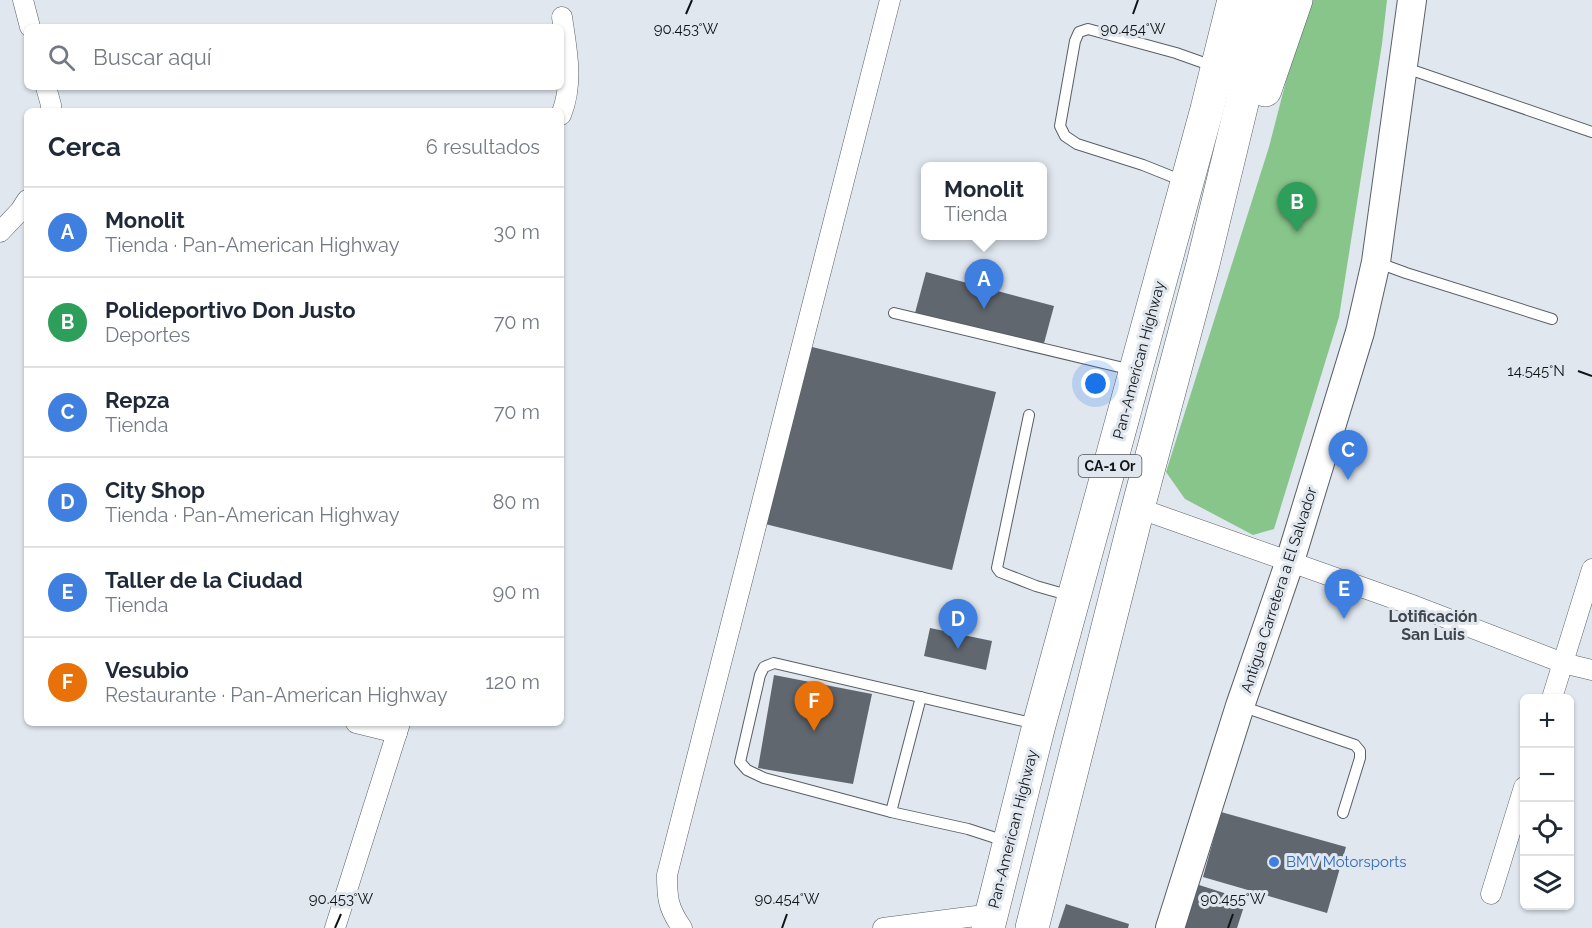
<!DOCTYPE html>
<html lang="es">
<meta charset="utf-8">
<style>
body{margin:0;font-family:Raleway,sans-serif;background:#f6f6f7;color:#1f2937}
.controls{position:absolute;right:18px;bottom:18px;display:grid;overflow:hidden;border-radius:9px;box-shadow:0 2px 4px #0004}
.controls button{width:54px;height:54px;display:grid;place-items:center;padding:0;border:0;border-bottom:2px solid #e0e1e3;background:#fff;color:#1f2937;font:30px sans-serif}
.you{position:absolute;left:1096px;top:384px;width:21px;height:21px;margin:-15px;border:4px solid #fff;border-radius:50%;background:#1a73e8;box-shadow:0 0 0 9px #1a73e833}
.badge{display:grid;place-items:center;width:39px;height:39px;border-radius:50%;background:#0f766e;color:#fff;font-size:20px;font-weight:700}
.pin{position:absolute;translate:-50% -50px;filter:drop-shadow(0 2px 3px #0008)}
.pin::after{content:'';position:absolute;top:32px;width:21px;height:18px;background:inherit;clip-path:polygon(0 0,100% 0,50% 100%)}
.popup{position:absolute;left:921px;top:162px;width:126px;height:78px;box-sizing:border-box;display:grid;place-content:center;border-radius:9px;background:#fff;filter:drop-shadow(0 2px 4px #0005);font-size:20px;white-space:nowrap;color:#747a83}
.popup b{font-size:22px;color:#1f2937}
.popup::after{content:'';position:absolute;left:50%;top:100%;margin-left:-12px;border:12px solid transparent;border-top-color:#fff}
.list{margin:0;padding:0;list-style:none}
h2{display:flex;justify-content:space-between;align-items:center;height:78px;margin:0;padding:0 24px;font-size:26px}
h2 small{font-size:20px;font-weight:400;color:#747a83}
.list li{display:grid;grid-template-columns:39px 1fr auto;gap:18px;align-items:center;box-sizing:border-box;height:90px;padding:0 24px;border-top:2px solid #e0e1e3}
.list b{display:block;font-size:22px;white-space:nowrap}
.list p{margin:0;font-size:20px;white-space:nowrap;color:#747a83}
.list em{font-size:20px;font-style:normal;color:#747a83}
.icon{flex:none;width:33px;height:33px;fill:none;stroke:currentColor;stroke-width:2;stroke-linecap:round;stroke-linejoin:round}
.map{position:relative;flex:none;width:1592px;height:928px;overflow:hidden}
.search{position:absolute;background:#fff;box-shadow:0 2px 4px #0004;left:24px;top:24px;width:540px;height:66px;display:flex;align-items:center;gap:15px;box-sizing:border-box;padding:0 21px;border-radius:9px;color:#747a83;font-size:22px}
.panel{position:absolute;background:#fff;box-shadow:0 2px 4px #0004;left:24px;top:108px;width:540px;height:618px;border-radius:9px}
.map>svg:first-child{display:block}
.green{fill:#87c58a}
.building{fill:#60676e}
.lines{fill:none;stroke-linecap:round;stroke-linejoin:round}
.lane-casing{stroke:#595f66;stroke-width:12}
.street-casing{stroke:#595f66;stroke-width:21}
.secondary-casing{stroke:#595f66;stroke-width:30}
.highway-casing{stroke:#595f66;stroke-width:34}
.lane{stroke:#fff;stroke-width:10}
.street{stroke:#fff;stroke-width:20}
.secondary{stroke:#fff;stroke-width:28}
.highway{stroke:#fff;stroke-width:33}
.ticks{fill:none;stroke:#111417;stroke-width:2}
.shop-dot{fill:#3f7fe0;stroke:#e0e7ef;stroke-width:2}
.labels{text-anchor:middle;stroke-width:6;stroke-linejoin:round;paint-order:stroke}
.shield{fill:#e0e7ef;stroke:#4f5358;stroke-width:1.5}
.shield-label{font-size:14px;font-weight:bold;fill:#111417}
.street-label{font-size:15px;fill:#111417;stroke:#e0e7ef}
.shop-label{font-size:15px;fill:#366cbe;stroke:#e0e7ef;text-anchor:start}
.neighbourhood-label{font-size:16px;font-weight:bold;fill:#41474d;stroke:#e0e7ef}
.ticks-label{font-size:15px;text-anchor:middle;fill:#111417;stroke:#e0e7ef;stroke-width:6;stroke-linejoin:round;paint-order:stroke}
</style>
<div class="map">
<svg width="1592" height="928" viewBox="0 0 1592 928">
<rect width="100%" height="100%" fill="#e0e7ef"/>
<path class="green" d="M1310,0h77l-5,44 -43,273 -65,212 -21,6 -68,-36 -19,-27 103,-325 17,-66z"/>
<g class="building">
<path d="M926,272l128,34 -11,41 -128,-34z"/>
<path d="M804,345l192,47 -44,178 -191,-47z"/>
<path d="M930,628l62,13 -6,29 -62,-14z"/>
<path d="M774,675l98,19 -19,90 -95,-16z"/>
<path d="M1221,812l125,35 -19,66 -124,-36z"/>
<path d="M1196,884l50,16 -9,28h-54z"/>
<path d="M1066,904l63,20 -1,4h-70z"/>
</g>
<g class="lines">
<defs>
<g id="lane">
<path d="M1403,67l189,65"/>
<path d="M1183,181l-40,-16 -66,-21 -12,-8 -5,-10 15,-85 4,-9 9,-3 88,24 31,11"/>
<path d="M1376,262l30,11 146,46"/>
<path d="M894,313l238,57"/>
<path d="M1029,415l-32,153 3,4 36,14 35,10"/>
<path d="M1241,706l114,39 5,6v7l-17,55"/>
<path d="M891,812l30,-115"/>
<path d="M1008,842l-40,-13 -77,-17 -127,-34 -17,-8 -7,-8 20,-87 4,-8 10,-4 262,61"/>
</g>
<g id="street">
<path d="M23,0l7,27"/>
<path d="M46,87l5,18v6"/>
<path d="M561,115c13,-32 6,-64 1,-98"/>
<path d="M0,232l20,-21 7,-11"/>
<path d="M1138,508l277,98 148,57 29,7"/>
<path d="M1552,698l40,-129"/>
<path d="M356,723l41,10"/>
<path d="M1491,894l33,-107"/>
<path d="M335,928l65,-205"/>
<path d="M682,928c-14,-20 -15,-30 -15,-53l223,-875"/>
<path d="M883,928l109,-14"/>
</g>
<path id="secondary" d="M1170,928l70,-222 50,-145 70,-229 16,-70 36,-262"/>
<g id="highway">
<path d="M1265,90l31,-90"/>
<path d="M988,928l51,-203 168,-616 27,-109"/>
<path d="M1032,928l106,-420 65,-244 64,-264"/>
</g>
</defs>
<use href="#lane" class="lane-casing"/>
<use href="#street" class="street-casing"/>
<use href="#secondary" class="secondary-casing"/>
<use href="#highway" class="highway-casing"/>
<use href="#lane" class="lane"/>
<use href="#street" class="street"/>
<use href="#secondary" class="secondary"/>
<use href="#highway" class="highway"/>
</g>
<path class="ticks" d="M686,14l6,-14M1133,14l5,-14M1578,371l14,5M335,928l6,-14M782,928l5,-14M1228,928l5,-14"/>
<circle class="shop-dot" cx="1274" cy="862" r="6"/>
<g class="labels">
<rect class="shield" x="1078.5" y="455" width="63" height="22" rx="4.5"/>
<g class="shield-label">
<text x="1110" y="471">CA-1 Or</text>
</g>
<g class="street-label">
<text transform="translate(1139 360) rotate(-75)" y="5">Pan-American Highway</text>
<text transform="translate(1279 590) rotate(-72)" y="5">Antigua Carretera a El Salvador</text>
<text transform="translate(1013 829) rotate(-76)" y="5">Pan-American Highway</text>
</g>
<g class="shop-label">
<text x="1286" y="867">BMV Motorsports</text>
</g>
<g class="neighbourhood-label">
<text x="1433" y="622">Lotificación<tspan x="1433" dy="18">San Luis</tspan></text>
</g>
</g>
<g class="ticks-label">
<text x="686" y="34">90.453°W</text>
<text x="1133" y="34">90.454°W</text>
<text x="1536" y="376">14.545°N</text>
<text x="341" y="904">90.453°W</text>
<text x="787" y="904">90.454°W</text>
<text x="1233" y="904">90.455°W</text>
</g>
</svg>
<div class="controls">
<button>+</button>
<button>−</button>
<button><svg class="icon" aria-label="locate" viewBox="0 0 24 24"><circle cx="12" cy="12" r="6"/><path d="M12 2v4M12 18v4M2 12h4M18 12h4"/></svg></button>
<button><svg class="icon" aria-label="layers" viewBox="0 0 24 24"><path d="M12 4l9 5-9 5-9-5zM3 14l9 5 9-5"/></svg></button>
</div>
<div class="you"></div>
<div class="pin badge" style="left:984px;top:309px;background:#3f7fe0">A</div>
<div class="popup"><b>Monolit</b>Tienda</div>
<div class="pin badge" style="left:1297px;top:232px;background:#2e9e5b">B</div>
<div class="pin badge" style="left:1348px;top:480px;background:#3f7fe0">C</div>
<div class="pin badge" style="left:958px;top:649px;background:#3f7fe0">D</div>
<div class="pin badge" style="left:1344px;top:619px;background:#3f7fe0">E</div>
<div class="pin badge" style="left:814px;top:731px;background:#e8710a">F</div>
<div class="search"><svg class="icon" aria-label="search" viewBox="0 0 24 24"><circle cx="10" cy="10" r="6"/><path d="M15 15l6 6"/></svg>Buscar aquí</div>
<section class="panel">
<h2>Cerca<small>6 resultados</small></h2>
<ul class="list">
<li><span class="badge" style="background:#3f7fe0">A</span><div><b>Monolit</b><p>Tienda · Pan-American Highway</p></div><em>30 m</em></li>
<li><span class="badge" style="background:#2e9e5b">B</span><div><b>Polideportivo Don Justo</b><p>Deportes</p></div><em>70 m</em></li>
<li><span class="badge" style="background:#3f7fe0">C</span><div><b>Repza</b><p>Tienda</p></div><em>70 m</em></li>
<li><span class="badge" style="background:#3f7fe0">D</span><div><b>City Shop</b><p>Tienda · Pan-American Highway</p></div><em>80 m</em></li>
<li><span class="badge" style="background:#3f7fe0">E</span><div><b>Taller de la Ciudad</b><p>Tienda</p></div><em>90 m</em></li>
<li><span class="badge" style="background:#e8710a">F</span><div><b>Vesubio</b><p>Restaurante · Pan-American Highway</p></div><em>120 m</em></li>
</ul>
</section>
</div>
